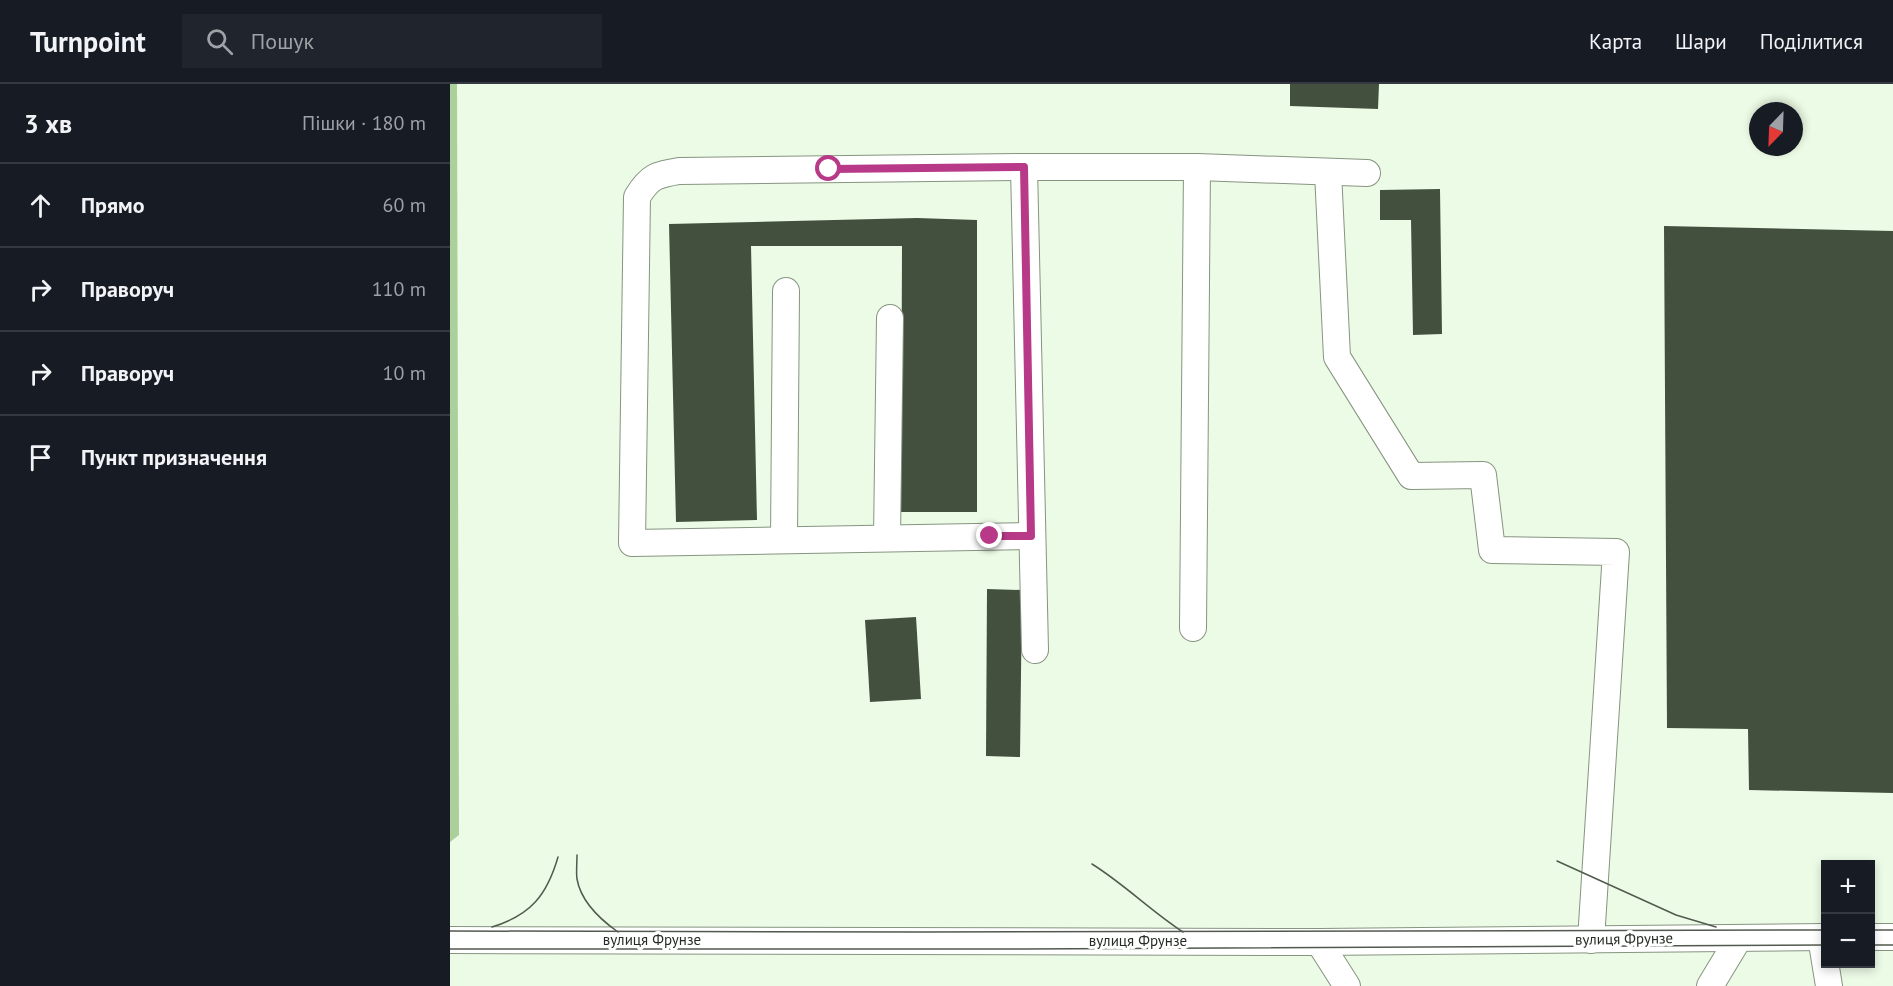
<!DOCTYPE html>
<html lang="uk">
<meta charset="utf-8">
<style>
body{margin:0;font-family:"PT Sans",sans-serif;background:#20242c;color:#f1f3f6}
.controls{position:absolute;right:18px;bottom:18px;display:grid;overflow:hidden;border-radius:0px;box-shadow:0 3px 9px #0003}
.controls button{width:54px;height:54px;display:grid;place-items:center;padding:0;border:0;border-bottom:2px solid #363941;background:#171b24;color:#f1f3f6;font:30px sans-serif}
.compass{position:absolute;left:1299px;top:18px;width:54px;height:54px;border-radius:50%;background:#171b24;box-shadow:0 3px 9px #0003;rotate:203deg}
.stop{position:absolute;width:18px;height:18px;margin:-14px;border:4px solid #b73988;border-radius:50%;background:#fff}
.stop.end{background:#b73988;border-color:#fff;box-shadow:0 2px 6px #0008}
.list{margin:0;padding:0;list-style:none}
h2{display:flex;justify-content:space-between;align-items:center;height:78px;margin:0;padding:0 24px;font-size:26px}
h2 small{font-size:20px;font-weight:400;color:#9ea1a6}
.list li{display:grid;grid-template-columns:39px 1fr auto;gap:18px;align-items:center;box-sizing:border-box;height:84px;padding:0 24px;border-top:2px solid #363941}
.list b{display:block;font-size:22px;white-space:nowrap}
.list em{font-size:20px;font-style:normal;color:#9ea1a6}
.icon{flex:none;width:33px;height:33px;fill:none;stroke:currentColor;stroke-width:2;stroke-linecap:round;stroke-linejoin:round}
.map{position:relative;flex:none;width:1443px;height:902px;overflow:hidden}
header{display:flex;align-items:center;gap:36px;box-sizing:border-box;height:84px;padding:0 30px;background:#171b24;border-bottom:2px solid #363941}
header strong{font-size:28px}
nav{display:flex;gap:33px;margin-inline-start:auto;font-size:21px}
.search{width:420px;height:54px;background:#20242c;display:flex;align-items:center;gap:15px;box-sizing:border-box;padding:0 21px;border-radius:0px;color:#9ea1a6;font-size:22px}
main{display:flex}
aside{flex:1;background:#171b24}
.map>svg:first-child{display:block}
.green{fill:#acd09c}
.building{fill:#43503e}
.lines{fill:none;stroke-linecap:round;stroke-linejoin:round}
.minor-casing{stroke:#869480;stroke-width:28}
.minor{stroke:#fff;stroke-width:26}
.tram{stroke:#525a4f;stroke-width:1.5}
.route{stroke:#b73988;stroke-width:8}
.labels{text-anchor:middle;stroke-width:6;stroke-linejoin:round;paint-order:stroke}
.street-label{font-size:15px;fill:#262c24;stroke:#fff}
</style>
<header>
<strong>Turnpoint</strong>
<div class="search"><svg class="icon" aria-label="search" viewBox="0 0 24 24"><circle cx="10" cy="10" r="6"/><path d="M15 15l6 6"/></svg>Пошук</div>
<nav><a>Карта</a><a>Шари</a><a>Поділитися</a></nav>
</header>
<main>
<aside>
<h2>3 хв<small>Пішки · 180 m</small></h2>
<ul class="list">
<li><svg class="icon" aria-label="ahead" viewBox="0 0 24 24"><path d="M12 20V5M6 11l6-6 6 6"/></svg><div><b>Прямо</b></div><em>60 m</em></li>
<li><svg class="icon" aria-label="right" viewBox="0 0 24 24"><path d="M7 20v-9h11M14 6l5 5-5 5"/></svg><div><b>Праворуч</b></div><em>110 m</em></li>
<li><svg class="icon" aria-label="right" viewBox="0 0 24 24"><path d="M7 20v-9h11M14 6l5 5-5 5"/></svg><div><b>Праворуч</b></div><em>10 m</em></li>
<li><svg class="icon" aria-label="arrive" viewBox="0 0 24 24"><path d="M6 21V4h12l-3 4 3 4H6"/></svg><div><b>Пункт призначення</b></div></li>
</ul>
</aside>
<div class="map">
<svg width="1443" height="902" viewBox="0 0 1443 902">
<rect width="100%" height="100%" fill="#ecfbe5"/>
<path class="green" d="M0,0h7l2,751 -9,7z"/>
<g class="building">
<path d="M840,0h89l-1,25 -88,-3z"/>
<path d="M990,105l2,145 -29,1 -2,-115h-31v-30z"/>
<path d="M467,134l60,2v292h-76l1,-266h-151l6,274 -81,2 -7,-298z"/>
<path d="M1214,142l229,5v562l-144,-3 -1,-61 -81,-1z"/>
<path d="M537,505l35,1 -2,167 -34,-1z"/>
<path d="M466,533l5,82 -51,3 -5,-82z"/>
</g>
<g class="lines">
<defs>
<g id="minor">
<path d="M574,83l-345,4c-23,4 -29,5 -42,26l-5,346 399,-7"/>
<path d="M878,88l9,185 74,119 72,-1 9,75 124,2 -25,388"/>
<path d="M437,454l3,-220"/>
<path d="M334,456l2,-249"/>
<path d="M743,544l4,-461"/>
<path d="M585,566l-11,-483h173l170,6"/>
<path d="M1371,853l8,49"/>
<path d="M1420,853h23"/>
<path d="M0,856l869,2 507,-5"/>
<path d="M869,858l28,44"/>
<path d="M1260,902l29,-48"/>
</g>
</defs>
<use href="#minor" class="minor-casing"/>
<use href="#minor" class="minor"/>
<g class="tram">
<path d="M127,771c0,8 -1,17 0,24 4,23 24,41 41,53"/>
<path d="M1107,777l119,54 40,12"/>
<path d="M642,780c32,20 59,47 91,68"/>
<path d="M42,843c39,-12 55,-32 66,-70"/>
<path d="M1420,846h23"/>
<path d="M0,847l473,1 903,-2"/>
<path d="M1420,861h23"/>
<path d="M0,865h575l801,-4"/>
</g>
</g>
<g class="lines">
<path class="route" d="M379,85l195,-2 7,369h-41"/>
</g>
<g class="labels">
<g class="street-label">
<text transform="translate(1174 855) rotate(-1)" y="5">вулиця Фрунзе</text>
<text x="202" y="861">вулиця Фрунзе</text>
<text x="688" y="862">вулиця Фрунзе</text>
</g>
</g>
</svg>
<div class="controls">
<button>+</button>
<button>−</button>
</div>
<svg class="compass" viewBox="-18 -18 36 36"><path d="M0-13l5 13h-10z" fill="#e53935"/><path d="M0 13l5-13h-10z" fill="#9ea1a6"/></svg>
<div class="stop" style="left:379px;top:85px"></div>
<div class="stop end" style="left:540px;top:452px"></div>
</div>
</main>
